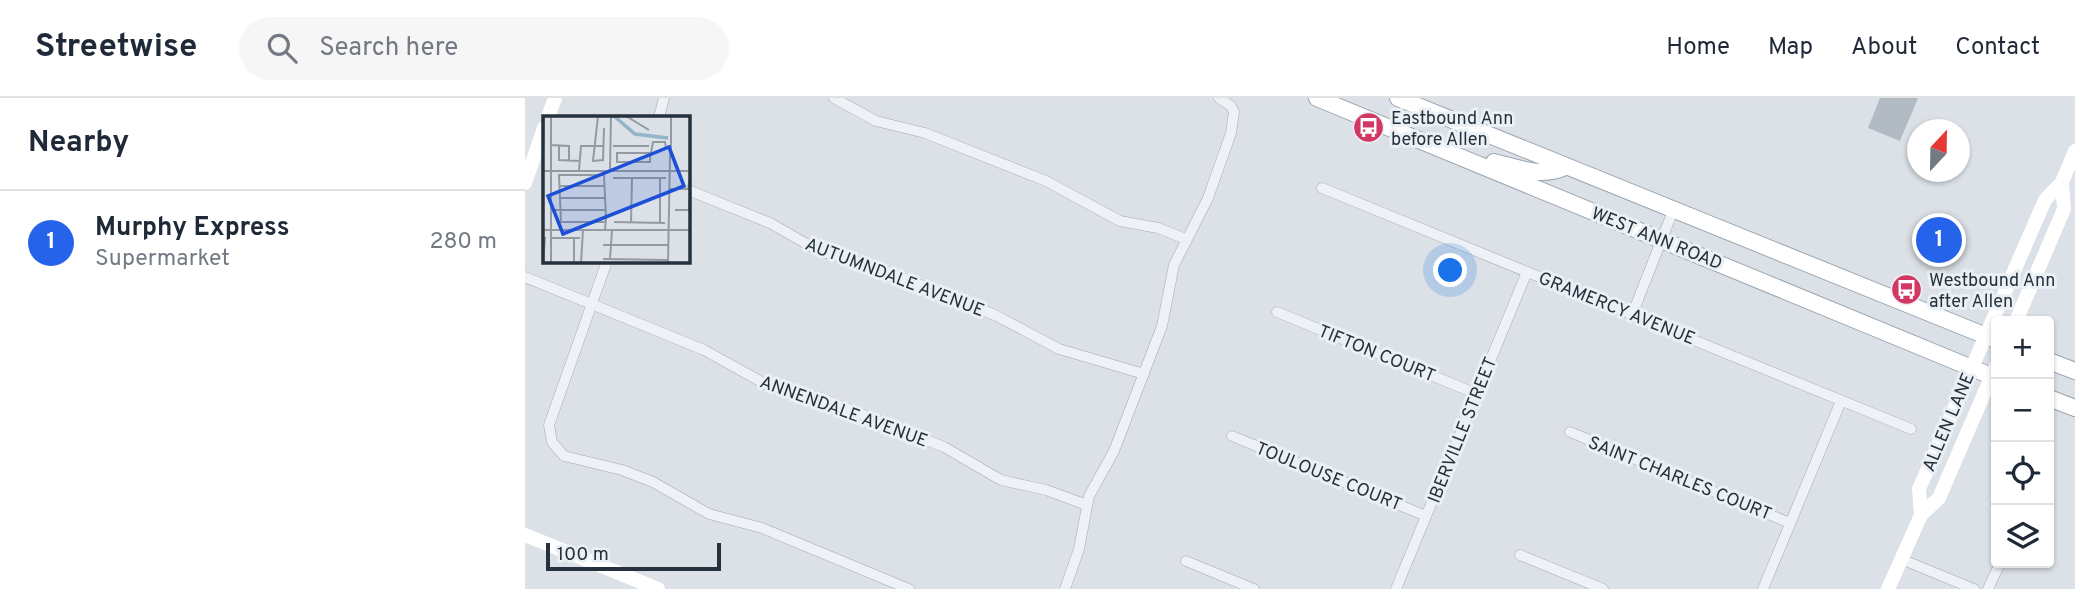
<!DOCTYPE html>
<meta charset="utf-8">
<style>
body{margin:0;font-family:Overpass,sans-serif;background:#f6f6f7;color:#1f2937}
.controls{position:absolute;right:21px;bottom:21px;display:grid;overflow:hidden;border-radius:7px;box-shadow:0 2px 5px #0004}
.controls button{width:63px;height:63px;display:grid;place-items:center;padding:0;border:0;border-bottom:2px solid #e0e1e3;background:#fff;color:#1f2937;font:35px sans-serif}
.compass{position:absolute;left:1382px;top:21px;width:63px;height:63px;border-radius:50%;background:#fff;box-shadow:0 2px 5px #0004;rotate:22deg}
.scale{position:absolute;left:21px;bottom:18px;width:175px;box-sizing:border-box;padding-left:7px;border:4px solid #25313d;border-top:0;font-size:19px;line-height:24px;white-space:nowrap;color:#25313d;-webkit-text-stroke:5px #eaf0f4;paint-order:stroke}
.you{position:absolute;left:926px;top:173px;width:24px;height:24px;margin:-18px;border:5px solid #fff;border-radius:50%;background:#1a73e8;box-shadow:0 0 0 10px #1a73e833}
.badge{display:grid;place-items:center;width:46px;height:46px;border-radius:50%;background:#2563eb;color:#fff;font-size:23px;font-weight:700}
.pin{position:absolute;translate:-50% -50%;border:4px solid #fff;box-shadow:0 2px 7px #0006}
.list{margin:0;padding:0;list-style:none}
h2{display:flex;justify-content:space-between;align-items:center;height:91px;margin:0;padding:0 28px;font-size:30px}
h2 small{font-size:23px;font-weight:400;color:#747a83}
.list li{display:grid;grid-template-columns:46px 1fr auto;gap:21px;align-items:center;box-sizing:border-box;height:105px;padding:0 28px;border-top:2px solid #e0e1e3}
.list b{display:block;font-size:26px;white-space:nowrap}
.list p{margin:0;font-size:23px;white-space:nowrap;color:#747a83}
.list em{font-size:23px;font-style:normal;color:#747a83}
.icon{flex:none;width:38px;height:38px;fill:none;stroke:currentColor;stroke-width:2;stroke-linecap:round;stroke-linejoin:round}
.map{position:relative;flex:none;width:1550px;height:491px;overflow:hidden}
header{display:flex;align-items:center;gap:42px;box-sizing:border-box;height:98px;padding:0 35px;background:#fff;border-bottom:2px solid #e0e1e3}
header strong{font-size:33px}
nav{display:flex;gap:38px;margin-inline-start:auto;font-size:24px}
.search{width:490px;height:63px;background:#f6f6f7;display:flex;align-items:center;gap:18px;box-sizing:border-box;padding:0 24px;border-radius:38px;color:#747a83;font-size:26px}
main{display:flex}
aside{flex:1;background:#fff}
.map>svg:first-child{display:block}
.building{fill:#b2bbc3}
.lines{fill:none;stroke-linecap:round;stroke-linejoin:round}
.street-casing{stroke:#a1a9b0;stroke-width:11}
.primary-casing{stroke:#9aa7b2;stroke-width:18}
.street{stroke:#eef1f5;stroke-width:10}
.secondary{stroke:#fff;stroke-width:14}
.primary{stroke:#fff;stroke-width:16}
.labels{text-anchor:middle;stroke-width:6;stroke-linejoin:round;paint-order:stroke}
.poi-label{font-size:18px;fill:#25313d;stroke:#eaf0f4;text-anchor:start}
.street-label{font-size:18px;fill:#25313d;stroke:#eaf0f4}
.inset-river{fill:none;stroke:#94b4c9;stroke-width:3.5}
.inset-road{fill:none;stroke:#929ba2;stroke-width:2}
.view{fill:#1d4ed8;fill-opacity:0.15;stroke:#1d4ed8;stroke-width:3.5}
.inset-edge{fill:none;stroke:#25313d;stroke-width:3.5}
</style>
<header>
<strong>Streetwise</strong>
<div class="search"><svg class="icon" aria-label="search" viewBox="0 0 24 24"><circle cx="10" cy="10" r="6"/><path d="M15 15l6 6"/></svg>Search here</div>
<nav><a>Home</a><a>Map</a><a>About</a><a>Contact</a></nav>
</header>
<main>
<aside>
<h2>Nearby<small></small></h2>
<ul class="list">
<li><span class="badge">1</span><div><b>Murphy Express</b><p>Supermarket</p></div><em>280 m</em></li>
</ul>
</aside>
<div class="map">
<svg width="1550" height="491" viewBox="0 0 1550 491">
<rect width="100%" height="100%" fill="#dbe1e6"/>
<path class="building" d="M1355,0h38l-18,43 -32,-13z"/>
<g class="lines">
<defs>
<g id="street">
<path d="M309,0l42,23 49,12 121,48 74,40 38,7 28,11"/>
<path d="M134,19l5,-19"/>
<path d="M797,90l589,241"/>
<path d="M163,92l82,33 49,28 57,16 121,49 62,33 85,25"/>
<path d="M82,163l-58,164 3,17 12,14 58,14 31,12 56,32 53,14 147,61"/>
<path d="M0,179l179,73 65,36 52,12 123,49 57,33 45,10 41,15"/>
<path d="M752,214l200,82"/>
<path d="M1107,217l41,-104"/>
<path d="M1045,334l220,91"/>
<path d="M707,338l194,80"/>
<path d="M995,457l83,34"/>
<path d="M1376,461l73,30"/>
<path d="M661,463l68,28"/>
<path d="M540,491l14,-40 10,-53 25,-45 48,-125 12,-61 34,-67 23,-65 3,-21 -3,-6 -12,-8"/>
<path d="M871,491l131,-317"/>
<path d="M1238,491l78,-188"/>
<path d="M1463,491l12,-26"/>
</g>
<g id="primary">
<path d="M792,0l679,280"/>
<path d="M873,0l598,242"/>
<path d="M969,64c25,6 47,16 71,5"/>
<path d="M1524,263l26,10"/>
<path d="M1524,300l26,10"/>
</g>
</defs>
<use href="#street" class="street-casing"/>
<use href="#primary" class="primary-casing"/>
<use href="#street" class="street"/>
<g class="secondary">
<path d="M23,19l7,-19"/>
<path d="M0,85l19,-55"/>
<path d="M1491,223l48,-112 -2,-27"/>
<path d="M1396,417l-2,-26 126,-289 17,-18 13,-31"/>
<path d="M0,437l133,54"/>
<path d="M1363,491l33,-74 18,-17 57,-132"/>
</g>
<use href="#primary" class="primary"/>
</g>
<defs>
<symbol id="bus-disc" viewBox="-11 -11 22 22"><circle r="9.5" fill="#d33864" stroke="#eaf0f4"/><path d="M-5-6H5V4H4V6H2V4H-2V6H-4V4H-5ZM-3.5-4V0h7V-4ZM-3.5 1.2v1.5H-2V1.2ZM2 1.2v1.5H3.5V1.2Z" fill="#fff"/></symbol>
</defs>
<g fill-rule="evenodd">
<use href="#bus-disc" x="826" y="12" width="35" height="35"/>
<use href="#bus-disc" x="1364" y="174" width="35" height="35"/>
</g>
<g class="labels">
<g class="poi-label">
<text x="866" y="26">Eastbound Ann<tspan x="866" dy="21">before Allen</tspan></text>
<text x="1404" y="188">Westbound Ann<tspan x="1404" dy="21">after Allen</tspan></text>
</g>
<g class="street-label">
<text transform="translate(1132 140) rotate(22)" y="6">WEST ANN ROAD</text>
<text transform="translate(370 179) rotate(21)" y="6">AUTUMNDALE AVENUE</text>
<text transform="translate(1092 210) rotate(22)" y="6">GRAMERCY AVENUE</text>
<text transform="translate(852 255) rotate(22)" y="6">TIFTON COURT</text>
<text transform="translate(319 313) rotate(20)" y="6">ANNENDALE AVENUE</text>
<text transform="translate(1423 324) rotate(-67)" y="6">ALLEN LANE</text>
<text transform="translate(937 332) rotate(-68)" y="6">IBERVILLE STREET</text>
<text transform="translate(804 378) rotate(22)" y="6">TOULOUSE COURT</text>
<text transform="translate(1155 380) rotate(22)" y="6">SAINT CHARLES COURT</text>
</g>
</g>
<g transform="translate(18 18)">
<rect width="147" height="147" fill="#dbe1e6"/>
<path class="inset-river" d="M71,0l21,18 33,4"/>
<path class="inset-road" d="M8,0v147M55,0l-5,45 10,-1 1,-32M83,0l23,14M128,0v41M7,29l19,1v15M16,29v15l21,1M70,30h36M0,36l1,-36M74,37h33v9h-33zM107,42l3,-16h12l1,6h4M36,54l2,-24h22M67,54l1,-54M0,55h147M70,62h53M16,70h45M127,73h18l2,-11M17,82h45M8,94h54M132,94h14v-10M71,106l51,1M88,107l1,-45M117,107v-45M0,114h147M62,114l1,-12 -2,-43h-45l2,47h44M9,122h28M60,129h66M60,143l64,1M67,143l2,-29M0,147l2,-26M31,147v-25M38,147l2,-33M125,147l2,-109"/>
<path class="view" d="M126,31l15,39 -121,48 -15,-38z"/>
<rect width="147" height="147" class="inset-edge"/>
</g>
</svg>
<div class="controls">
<button>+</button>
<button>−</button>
<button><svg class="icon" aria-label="locate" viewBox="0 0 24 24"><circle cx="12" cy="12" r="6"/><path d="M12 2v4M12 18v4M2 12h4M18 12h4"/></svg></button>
<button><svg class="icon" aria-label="layers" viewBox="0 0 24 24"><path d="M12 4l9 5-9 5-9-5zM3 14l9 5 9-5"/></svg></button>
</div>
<svg class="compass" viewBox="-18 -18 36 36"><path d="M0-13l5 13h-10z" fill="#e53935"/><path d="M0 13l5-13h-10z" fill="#747a83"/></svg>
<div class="scale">100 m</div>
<div class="you"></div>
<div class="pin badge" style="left:1414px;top:142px">1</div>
</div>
</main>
